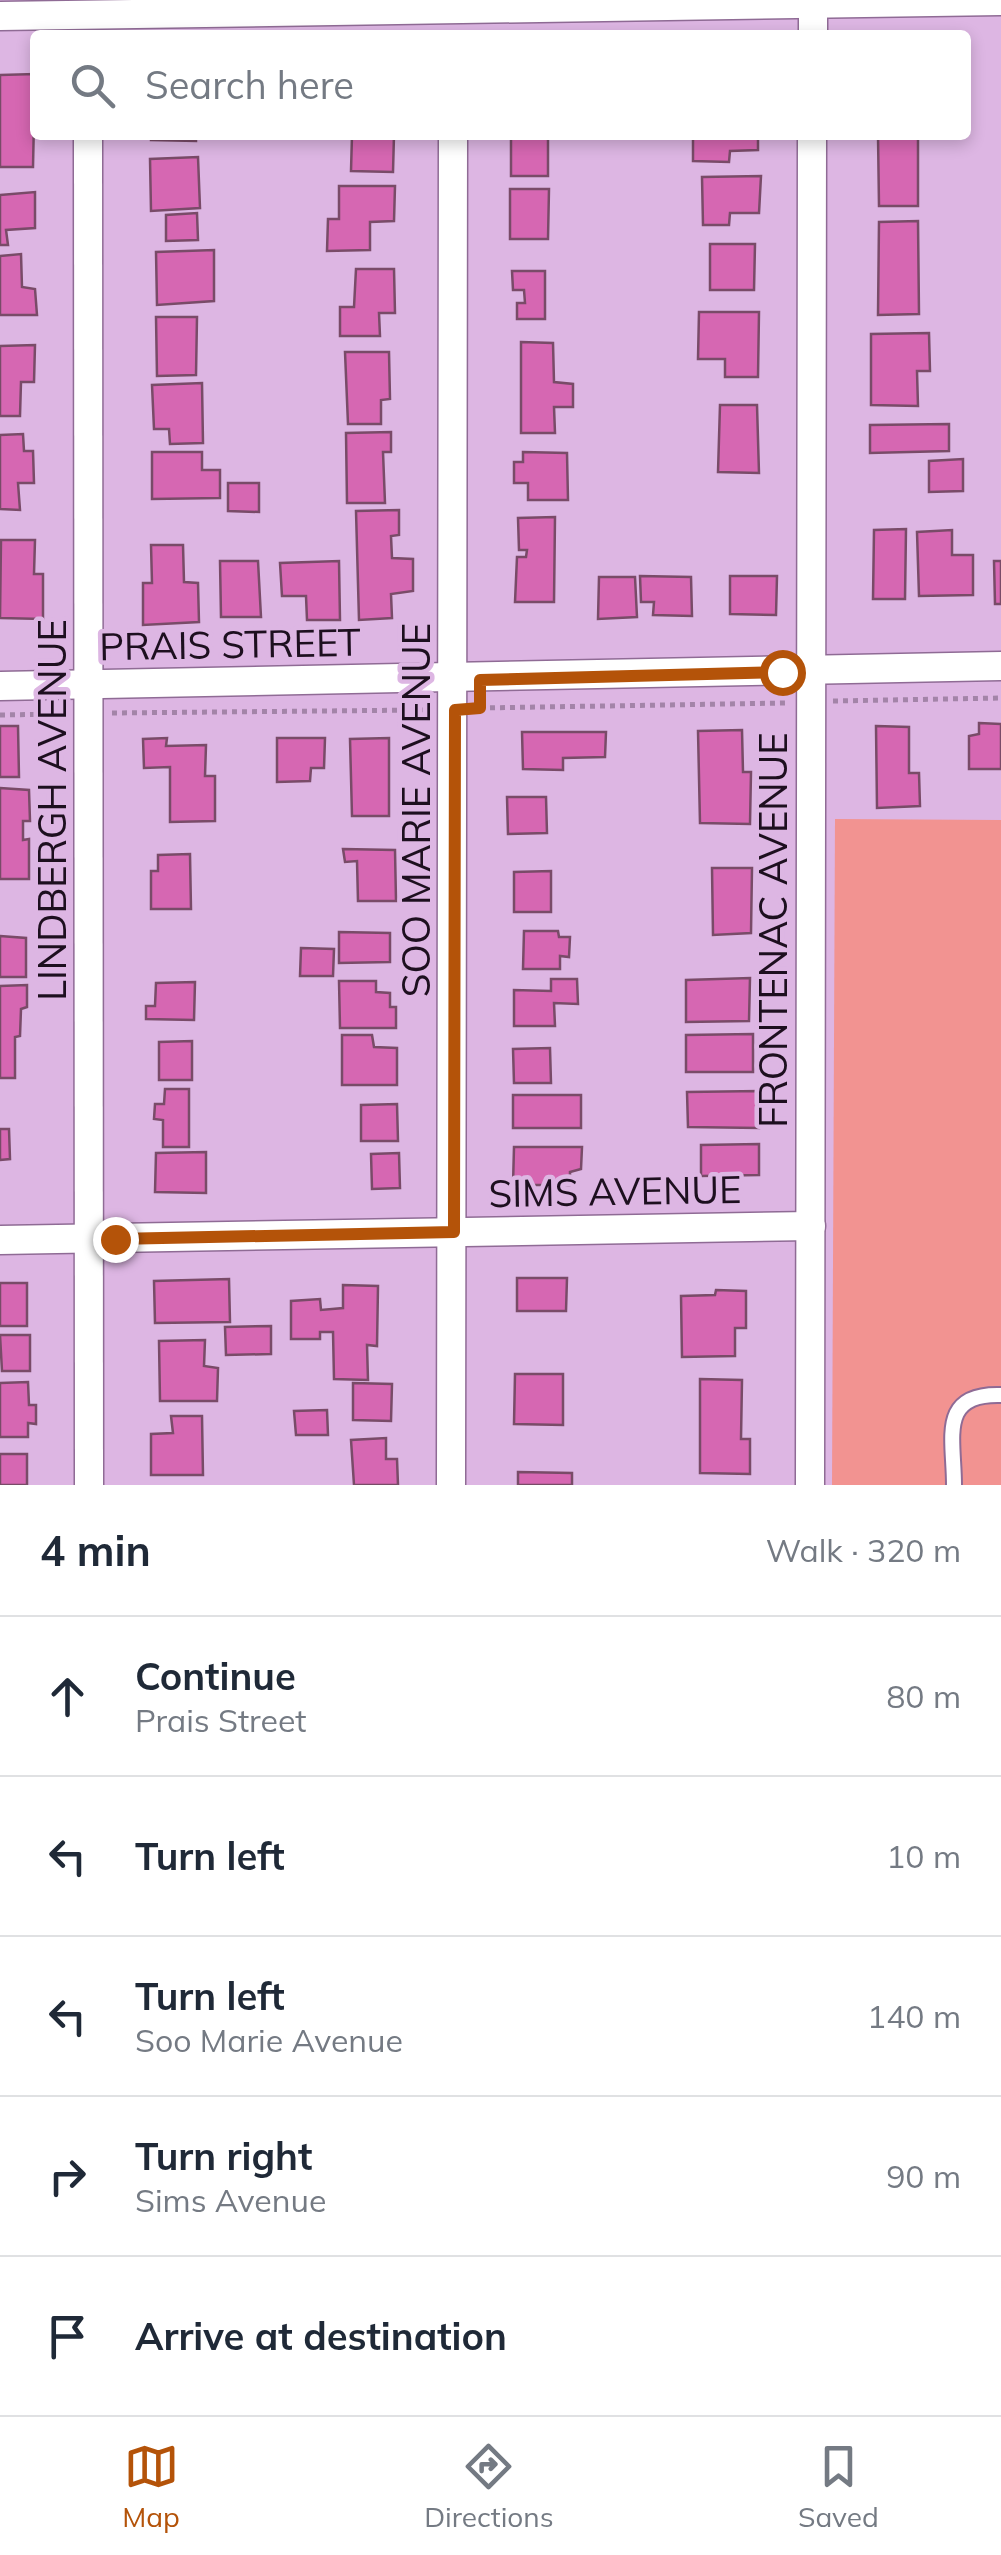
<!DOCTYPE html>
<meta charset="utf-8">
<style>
body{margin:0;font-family:Mulish,sans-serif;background:#f6f6f7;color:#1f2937}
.stop{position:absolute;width:30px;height:30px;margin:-22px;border:8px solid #b45309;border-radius:50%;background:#fff}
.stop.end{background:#b45309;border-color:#fff;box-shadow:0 2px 10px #0008}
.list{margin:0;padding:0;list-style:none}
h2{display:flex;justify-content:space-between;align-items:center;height:130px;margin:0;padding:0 40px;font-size:42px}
h2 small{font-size:32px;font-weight:400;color:#747a83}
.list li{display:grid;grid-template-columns:65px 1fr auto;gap:30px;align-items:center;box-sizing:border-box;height:160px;padding:0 40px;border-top:2px solid #e0e1e3}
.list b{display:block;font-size:38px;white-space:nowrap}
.list p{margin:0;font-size:32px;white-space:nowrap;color:#747a83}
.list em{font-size:32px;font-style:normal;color:#747a83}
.icon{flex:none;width:55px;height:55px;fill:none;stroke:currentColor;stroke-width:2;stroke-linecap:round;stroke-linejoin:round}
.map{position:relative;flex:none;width:1001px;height:1485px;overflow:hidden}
.search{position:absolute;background:#fff;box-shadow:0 5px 15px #0003;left:30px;right:30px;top:30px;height:110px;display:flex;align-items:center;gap:25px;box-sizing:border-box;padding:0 35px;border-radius:10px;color:#747a83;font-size:38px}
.sheet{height:930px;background:#fff}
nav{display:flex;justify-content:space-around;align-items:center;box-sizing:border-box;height:140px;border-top:2px solid #e0e1e3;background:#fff;font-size:28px;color:#747a83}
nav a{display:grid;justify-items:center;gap:5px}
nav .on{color:#b45309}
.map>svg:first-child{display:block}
.green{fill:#f29391}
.building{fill:#d667b2;stroke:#794b68;stroke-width:2.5}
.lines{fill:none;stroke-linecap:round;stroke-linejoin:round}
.lane-casing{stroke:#8f6b95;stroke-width:18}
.street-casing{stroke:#8f6b95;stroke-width:31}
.path{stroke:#a384a8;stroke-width:5;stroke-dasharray:5 5;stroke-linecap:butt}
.lane{stroke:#fff;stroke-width:14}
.street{stroke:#fff;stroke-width:28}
.route{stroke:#b45309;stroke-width:12}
.labels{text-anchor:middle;stroke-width:9;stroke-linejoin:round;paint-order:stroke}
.street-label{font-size:38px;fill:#1d0f1f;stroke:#ddb6e3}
</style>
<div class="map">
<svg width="1001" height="1485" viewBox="0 0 1001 1485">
<rect width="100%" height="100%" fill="#ddb6e3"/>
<path class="green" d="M835,819l166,1v665h-169z"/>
<g class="building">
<path d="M35,74l-2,93h-33v-92z"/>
<path d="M151,135h45v6l-45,-1z"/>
<path d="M352,135h42l-1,37 -42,-1z"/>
<rect x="511" y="135" width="37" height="41"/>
<path d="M693,135h65v15l-28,1 -1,11 -36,-1z"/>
<path d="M878,135h40v71h-39z"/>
<path d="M198,157l2,51 -49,3 -1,-52z"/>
<path d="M761,176l-2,37h-29l-1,12h-26l-1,-48z"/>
<path d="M339,186h56l-1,35 -24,1v28l-43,1 1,-32h11z"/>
<path d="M510,189h39l-1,50h-38z"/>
<path d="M35,192v36l-29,2 2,15h-8v-50z"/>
<path d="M197,213l1,27 -32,1v-26z"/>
<path d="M918,221l1,93 -41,1 1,-93z"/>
<path d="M710,244h45l-1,46h-44z"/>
<path d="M214,250v51l-57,4 -1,-53z"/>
<path d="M21,254l1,33 13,2 2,26h-37v-59z"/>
<path d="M356,269h38l1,44h-16l1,23h-40v-29h14z"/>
<path d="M512,271h33v48h-28v-16h8l-1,-13h-11z"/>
<path d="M699,312h60l-1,65h-33v-18h-27z"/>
<path d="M156,317h41l-1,58 -39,1z"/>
<path d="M929,333l1,38h-13l1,35 -47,-1v-71z"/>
<path d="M521,342l32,1 1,39 19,2v23h-19l1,26h-34z"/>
<path d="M35,345l-1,37h-13l-1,34h-20v-70z"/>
<path d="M345,352h44l1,47 -9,1v24h-33z"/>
<path d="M202,383l1,60 -33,1 -1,-15h-15l-2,-44z"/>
<path d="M720,405h37l2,68 -41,-1z"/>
<path d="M949,424v27l-79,2v-28z"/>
<path d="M391,432v20h-8l2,51h-38l-1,-70z"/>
<path d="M23,434l1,17h9l1,32h-16l2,27 -20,-1v-74z"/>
<path d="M152,452h50v18h18v28l-68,1z"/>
<path d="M523,452l44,1 1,47h-40v-17h-14v-21h9z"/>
<path d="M963,459v32l-34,1v-31z"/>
<path d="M228,483h31v29l-31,-1z"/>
<path d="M399,510v25l-8,1 1,22 21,1v32l-22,3 1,24 -33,2 -3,-109z"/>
<path d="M555,517l-1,85h-39l2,-45h9l1,-7h-8l-1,-32z"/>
<path d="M906,529l-1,70h-32l1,-69z"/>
<path d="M952,530v25h21v40l-54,1 -2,-64z"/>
<path d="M1,540h34l-1,34h9v45l-43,-1z"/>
<path d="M151,545h32l1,37 14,1 1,39 -56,3v-42h9z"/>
<path d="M220,561h38l3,56h-40z"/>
<path d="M339,561l1,59h-33l-1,-24h-24l-2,-33z"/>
<path d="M994,561h7v43h-6z"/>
<path d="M640,576l51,1 1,39 -39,-1 1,-13h-13z"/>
<path d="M730,576h47l-1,39 -46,-1z"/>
<path d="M599,577h36l2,40 -39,2z"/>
<path d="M979,723l22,1v45h-32v-33l10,-2z"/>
<path d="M0,726h18l1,51h-19z"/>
<path d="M876,726l33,1v46h10l1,33 -43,2z"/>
<path d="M742,730l1,42h8l-1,52 -50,-1 -2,-92z"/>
<path d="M522,732h84l-1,25 -42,1v12l-40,-1z"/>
<path d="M167,738l-1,8 40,-1 -1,31h10v45l-45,1v-55l-26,1 -1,-29z"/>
<path d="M277,738h48l-1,30h-13l-1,13 -33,1z"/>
<path d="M389,738v78h-37l-2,-77z"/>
<path d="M0,788l29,2 1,31h-7v19l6,-1v40h-29z"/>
<path d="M507,797h39l1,36 -39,1z"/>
<path d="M343,849l52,1 1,51h-38l-1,-40 -12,1z"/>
<path d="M190,854l1,55h-40v-38h7v-16z"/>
<path d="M712,868h40l-1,65 -38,2z"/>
<path d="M551,871v41h-37v-40z"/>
<path d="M524,931h34l1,6h11l-1,20 -9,-1v13h-37z"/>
<path d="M339,932l51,1v29l-51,1z"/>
<path d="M0,936l26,2v39h-26z"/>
<path d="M301,948l33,1 -1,27h-33z"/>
<path d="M750,978l-1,43 -63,1v-42z"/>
<path d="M551,979h26l1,25 -24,-1 1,23h-41v-36l37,1z"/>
<path d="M339,981h37v11l14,1v14h6v21h-56z"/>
<path d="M195,982l-1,38 -48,-1v-13h9l1,-23z"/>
<path d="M27,985v22l-6,2 -1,27 -5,1v41h-15v-92z"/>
<path d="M753,1034v38h-67v-37z"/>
<path d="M342,1035h30l2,12 23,1v37h-55z"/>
<path d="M192,1041v39h-33v-38z"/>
<path d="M550,1048l1,35h-37l-1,-34z"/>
<path d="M165,1089h24v58h-26v-27l-9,-1 1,-15h9z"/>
<path d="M759,1091v37l-71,-1 -1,-35z"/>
<rect x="513" y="1095" width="68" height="33"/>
<path d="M397,1104l1,37h-37v-36z"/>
<path d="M0,1129h9l1,30 -10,1z"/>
<path d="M759,1144v31l-58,1v-31z"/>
<path d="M514,1147h68l-1,22 -11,3v13h-57z"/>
<path d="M206,1152v41l-51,-1 1,-39z"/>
<path d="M399,1153l1,35 -28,1 -1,-35z"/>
<path d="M517,1278h50l-1,33h-49z"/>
<path d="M229,1279l1,43 -75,1 -1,-42z"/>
<rect x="0" y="1283" width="27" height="43"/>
<path d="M343,1285l35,1 -1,60 -10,-1 1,35 -34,-1 -1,-47h-13v7h-29v-38l29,-2 1,11 22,-2z"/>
<path d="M716,1290l30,1v37h-11v28l-53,1 -1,-61 34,-1z"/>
<path d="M271,1326v28l-45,1 -1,-28z"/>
<path d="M0,1335h30v36h-28z"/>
<path d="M205,1340l-1,26 14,2 -1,33h-57l-1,-60z"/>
<path d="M515,1374h48v51l-49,-1z"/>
<path d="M700,1379l42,1 -1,59h9v35l-50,-1z"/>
<path d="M28,1382l1,23h7v19l-8,-1v14h-28v-54z"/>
<path d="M353,1383l39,1 -1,37 -38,-1z"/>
<path d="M327,1410l1,25h-32l-2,-24z"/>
<path d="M171,1416h31l1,59h-52v-41l22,-1z"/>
<path d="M386,1438v21h11l1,26h-44l-3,-45z"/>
<rect x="0" y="1454" width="27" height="31"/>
<path d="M518,1472l54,1v12h-54z"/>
</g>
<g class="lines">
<defs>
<path id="lane" d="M954,1485c0,-47 -16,-92 47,-90"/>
<g id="street">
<path d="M0,16l1001,-15"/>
<path d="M813,35v-35"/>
<path d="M88,135l1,1350"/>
<path d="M0,686l1001,-20"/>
<path d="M0,1240l811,-14"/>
<path d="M451,1485l2,-1350"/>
<path d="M810,1485l2,-1350"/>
</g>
</defs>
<use href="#lane" class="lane-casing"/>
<use href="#street" class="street-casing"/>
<g class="path">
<path d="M833,701l168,-3"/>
<path d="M480,708l307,-5"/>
<path d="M112,713l314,-3"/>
<path d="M0,715l66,-1"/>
</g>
<use href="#lane" class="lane"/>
<use href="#street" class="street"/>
</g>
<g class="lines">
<path class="route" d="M115,1239l339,-7 1,-522 25,-2v-28l302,-8"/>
</g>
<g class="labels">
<g class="street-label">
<text transform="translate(230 645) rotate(-1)" y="13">PRAIS STREET</text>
<text transform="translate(53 810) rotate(-90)" y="13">LINDBERGH AVENUE</text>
<text transform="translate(417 810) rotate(-90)" y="13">SOO MARIE AVENUE</text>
<text transform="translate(774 930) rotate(-90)" y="13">FRONTENAC AVENUE</text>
<text transform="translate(615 1192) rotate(-1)" y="13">SIMS AVENUE</text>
</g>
</g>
</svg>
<div class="stop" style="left:782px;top:672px"></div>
<div class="stop end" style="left:115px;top:1239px"></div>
<div class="search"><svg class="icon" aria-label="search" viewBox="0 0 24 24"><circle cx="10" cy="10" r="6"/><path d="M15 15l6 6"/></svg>Search here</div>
</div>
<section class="sheet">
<h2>4 min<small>Walk · 320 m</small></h2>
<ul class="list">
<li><svg class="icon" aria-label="ahead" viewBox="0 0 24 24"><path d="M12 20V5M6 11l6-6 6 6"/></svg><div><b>Continue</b><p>Prais Street</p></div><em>80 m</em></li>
<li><svg class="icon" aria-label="left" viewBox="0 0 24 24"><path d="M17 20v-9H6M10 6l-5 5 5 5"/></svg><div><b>Turn left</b></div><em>10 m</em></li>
<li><svg class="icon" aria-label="left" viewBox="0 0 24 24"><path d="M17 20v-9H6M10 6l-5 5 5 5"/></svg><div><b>Turn left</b><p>Soo Marie Avenue</p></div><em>140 m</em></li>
<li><svg class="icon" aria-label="right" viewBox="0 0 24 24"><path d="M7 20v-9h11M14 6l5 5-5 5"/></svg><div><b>Turn right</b><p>Sims Avenue</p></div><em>90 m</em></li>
<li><svg class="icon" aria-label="arrive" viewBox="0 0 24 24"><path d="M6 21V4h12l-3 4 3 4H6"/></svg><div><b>Arrive at destination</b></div></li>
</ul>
</section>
<nav>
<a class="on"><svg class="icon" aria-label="map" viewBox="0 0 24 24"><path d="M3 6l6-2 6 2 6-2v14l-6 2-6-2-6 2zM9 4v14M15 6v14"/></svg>Map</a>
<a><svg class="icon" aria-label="directions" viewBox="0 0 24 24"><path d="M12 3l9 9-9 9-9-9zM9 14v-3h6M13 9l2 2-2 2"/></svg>Directions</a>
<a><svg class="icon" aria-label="saved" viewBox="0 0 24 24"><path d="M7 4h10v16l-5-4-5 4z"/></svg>Saved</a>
</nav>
